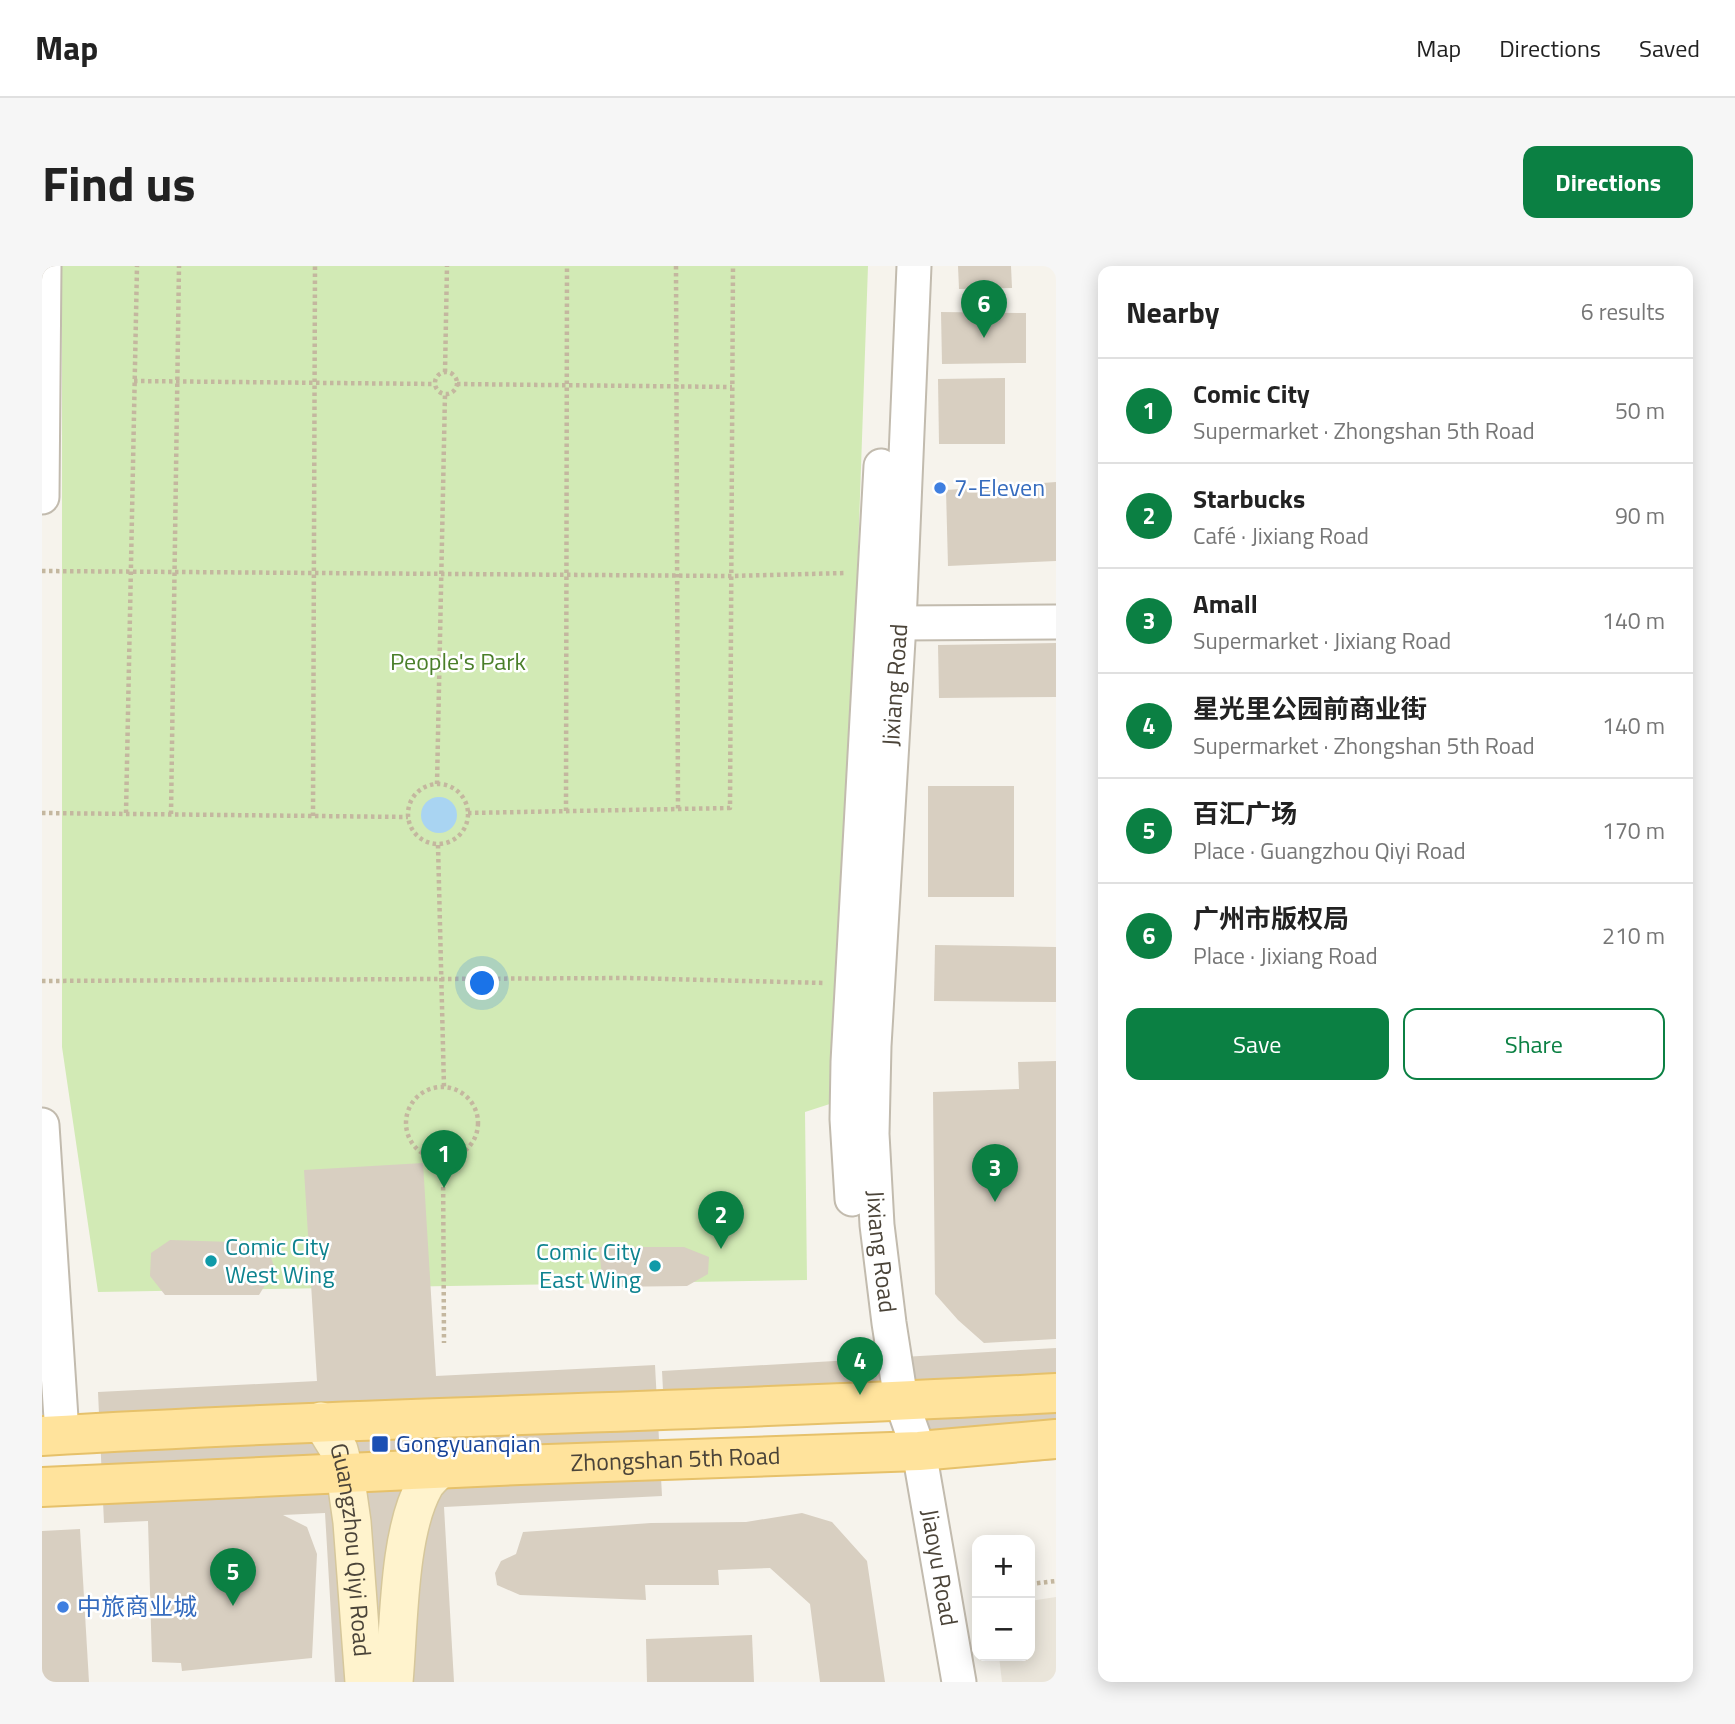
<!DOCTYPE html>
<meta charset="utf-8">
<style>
body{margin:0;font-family:"Titillium Web","Noto Sans SC",sans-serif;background:#f6f6f6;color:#222}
.controls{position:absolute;right:21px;bottom:21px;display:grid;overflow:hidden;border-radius:14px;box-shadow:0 4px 18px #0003}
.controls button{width:63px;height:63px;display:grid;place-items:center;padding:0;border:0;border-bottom:2px solid #e0e0e0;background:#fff;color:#222;font:35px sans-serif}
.you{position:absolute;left:441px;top:718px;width:24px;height:24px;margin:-18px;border:5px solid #fff;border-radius:50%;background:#1a73e8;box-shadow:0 0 0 10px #1a73e833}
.badge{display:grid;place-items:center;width:46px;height:46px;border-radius:50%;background:#0b8043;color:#fff;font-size:23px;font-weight:700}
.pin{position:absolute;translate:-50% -58px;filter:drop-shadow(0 2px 4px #0008)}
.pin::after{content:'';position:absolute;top:37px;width:24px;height:21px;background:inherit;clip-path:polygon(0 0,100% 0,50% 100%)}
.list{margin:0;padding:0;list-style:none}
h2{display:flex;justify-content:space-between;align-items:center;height:91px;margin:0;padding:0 28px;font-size:30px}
h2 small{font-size:23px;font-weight:400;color:#767676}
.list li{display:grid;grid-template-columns:46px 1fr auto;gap:21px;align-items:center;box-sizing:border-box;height:105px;padding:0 28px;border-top:2px solid #e0e0e0}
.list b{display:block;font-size:26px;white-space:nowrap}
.list p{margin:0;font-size:23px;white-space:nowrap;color:#767676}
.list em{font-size:23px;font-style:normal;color:#767676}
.actions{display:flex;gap:14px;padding:21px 28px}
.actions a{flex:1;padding:16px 0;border:2px solid #0b8043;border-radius:14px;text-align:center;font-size:24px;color:#0b8043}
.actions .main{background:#0b8043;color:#fff}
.map{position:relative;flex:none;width:1014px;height:1416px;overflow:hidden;border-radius:14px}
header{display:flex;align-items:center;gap:42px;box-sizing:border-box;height:98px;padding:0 35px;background:#fff;border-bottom:2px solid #e0e0e0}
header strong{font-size:33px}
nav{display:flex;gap:38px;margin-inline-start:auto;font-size:24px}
.intro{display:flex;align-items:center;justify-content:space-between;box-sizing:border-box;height:168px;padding:0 42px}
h1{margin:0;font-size:49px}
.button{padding:18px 32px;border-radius:14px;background:#0b8043;color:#fff;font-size:24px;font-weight:700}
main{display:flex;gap:42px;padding:0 42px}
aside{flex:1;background:#fff;border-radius:14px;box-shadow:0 4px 18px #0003}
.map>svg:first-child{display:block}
.residential{fill:#eae5da}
.green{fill:#d2eab5}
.water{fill:#a9d4f2}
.building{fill:#d8cfc1}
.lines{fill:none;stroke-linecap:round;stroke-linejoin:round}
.tertiary-casing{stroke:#c2bbae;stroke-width:37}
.secondary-casing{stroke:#d6c79b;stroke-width:40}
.primary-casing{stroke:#e6c16a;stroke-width:42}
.path{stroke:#c4b79f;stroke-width:4.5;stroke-dasharray:3.5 3.5;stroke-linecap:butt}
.tertiary{stroke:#fff;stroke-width:33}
.secondary{stroke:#fff3cd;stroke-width:37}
.primary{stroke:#ffe39c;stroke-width:38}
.shop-dot{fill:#3f7fe0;stroke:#fff;stroke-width:2.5}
.culture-dot{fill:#0f9aa8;stroke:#fff;stroke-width:2.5}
.transit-dot{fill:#1a4fb4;stroke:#fff;stroke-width:2.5}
.labels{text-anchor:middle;stroke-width:5;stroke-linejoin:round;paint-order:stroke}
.shop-label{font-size:24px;fill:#366cbe;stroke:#fff;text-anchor:start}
.park-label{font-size:24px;fill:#4a7f2a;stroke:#fff}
.street-label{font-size:24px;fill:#4b4439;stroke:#fff}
.culture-label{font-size:24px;fill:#0d838f;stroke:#fff;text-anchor:start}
.transit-label{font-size:24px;fill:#164399;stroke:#fff;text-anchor:start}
</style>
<header>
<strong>Map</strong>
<nav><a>Map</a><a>Directions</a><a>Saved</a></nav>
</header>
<div class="intro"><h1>Find us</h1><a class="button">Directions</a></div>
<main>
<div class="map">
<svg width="1014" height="1416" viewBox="0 0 1014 1416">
<rect width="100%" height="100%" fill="#f6f3ec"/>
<path class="residential" d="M1014,1331v85h-54l-3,-26h31v-55z"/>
<path class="green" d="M20,0h806l-29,835 -34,11 2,168 -709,12 -36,-245z"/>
<circle class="water" cx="397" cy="549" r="18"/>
<g class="building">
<path d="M916,0h53l1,22 -53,1z"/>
<path d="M899,46l85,1v50l-84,1z"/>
<path d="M963,112v66h-66l-1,-65z"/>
<path d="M1014,216v79l-108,5 -2,-76z"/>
<path d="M1014,377v54l-117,1 -1,-53z"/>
<rect x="886" y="520" width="86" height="111"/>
<path d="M893,679l121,2v55l-122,-1z"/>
<path d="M1014,795v278l-72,4 -26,-23 -23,-26 -2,-202 86,-3 -1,-27z"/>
<path d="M381,897l13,213 219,-11 7,131 -218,11 10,175h-119l-10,-169 -42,2 24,12 10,27 -5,104 -130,13 -1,-8 -29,-1 -4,-141 -44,2 -6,-131 219,-11 -13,-211z"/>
<path d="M128,974l96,3 9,26 -16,26h-94l-15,-19 1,-23z"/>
<path d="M557,981h85l25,10 -1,17 -21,12 -84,1z"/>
<path d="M1014,1082v112l-125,9 -5,-50 -261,10 -3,-58z"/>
<path d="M760,1247l30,9 35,39 18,121h-65l-10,-78 -40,-36 -52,2 1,15h-74l1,15 -126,-5 -23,-10 -2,-12 6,-12 15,-7 7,-22 128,-9 95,-1z"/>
<path d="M38,1263l9,153h-47v-151z"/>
<path d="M710,1369l2,47h-107l-1,-43z"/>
</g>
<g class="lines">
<defs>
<g id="tertiary">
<path id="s1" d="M872,0l-15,357 -25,423 -2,88 5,91 12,98 12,77 18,51 40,231"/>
<path d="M0,231l2,-231"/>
<path d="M838,349l19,8 157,-1"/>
<path d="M0,859l20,309"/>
<path d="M810,933l-5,-80 1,-57 33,-596"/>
</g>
<g id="secondary">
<path id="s2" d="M279,1155l18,29 6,23 7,49 12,160"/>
<path d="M352,1416c5,-56 4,-150 31,-197 4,-6 10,-11 15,-16"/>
</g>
<g id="primary">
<path d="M0,1170c338,-20 676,-24 1014,-43"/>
<path id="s3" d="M0,1221l478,-22 399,-14 137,-12"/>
</g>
</defs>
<use href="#tertiary" class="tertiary-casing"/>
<use href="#secondary" class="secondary-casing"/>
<use href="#primary" class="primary-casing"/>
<g class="path">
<path d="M634,0l2,543"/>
<circle cx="404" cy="117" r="11"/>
<path d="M403,106l2,-106"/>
<path d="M92,115l300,3"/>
<path d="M415,118l275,3"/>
<path d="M0,305l689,5 115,-3"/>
<path d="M395,518l8,-390"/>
<circle cx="396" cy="548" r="30"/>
<path d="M524,545l1,-545"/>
<path d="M0,547l366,4"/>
<path d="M84,547l11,-547"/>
<path d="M426,547l262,-5 3,-542"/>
<path d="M129,548l8,-548"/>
<path d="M271,550l2,-550"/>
<path d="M396,579l6,242"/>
<path d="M0,715l585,-3 198,5"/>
<circle cx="400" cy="857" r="36"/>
<path d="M401,893l1,184"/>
<path d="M988,1318l26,-3"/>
</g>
<use href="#tertiary" class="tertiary"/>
<use href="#secondary" class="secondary"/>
<use href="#primary" class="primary"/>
</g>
<g class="shop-dot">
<circle cx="898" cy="222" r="7"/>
<circle cx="21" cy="1341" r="7"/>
</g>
<g class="culture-dot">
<circle cx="169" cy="995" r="7"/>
<circle cx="613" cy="1000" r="7"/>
</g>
<rect class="transit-dot" x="329" y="1169" width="18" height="18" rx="3.5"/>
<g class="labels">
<g class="shop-label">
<text x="912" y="230">7-Eleven</text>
<text x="35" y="1349">中旅商业城</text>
</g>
<g class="park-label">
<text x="416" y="404">People's Park</text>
</g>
<g class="street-label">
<text transform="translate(853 419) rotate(-86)" y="8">Jixiang Road</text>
<text dy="8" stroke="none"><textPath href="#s1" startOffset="987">Jixiang Road</textPath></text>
<text dy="8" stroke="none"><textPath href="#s3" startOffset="634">Zhongshan 5th Road</textPath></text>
<text dy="8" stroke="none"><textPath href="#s2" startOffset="135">Guangzhou Qiyi Road</textPath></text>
<text dy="8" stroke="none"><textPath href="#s1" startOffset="1309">Jiaoyu Road</textPath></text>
</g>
<g class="culture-label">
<text x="183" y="989">Comic City<tspan x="183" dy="28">West Wing</tspan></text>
<text x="599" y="994" text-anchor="end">Comic City<tspan x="599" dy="28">East Wing</tspan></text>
</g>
<g class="transit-label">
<text x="354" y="1186">Gongyuanqian</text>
</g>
</g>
</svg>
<div class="controls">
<button>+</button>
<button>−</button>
</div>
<div class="you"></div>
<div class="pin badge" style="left:402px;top:922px">1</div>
<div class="pin badge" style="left:679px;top:983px">2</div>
<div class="pin badge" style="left:953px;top:936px">3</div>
<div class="pin badge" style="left:818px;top:1129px">4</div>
<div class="pin badge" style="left:191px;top:1340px">5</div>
<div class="pin badge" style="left:942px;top:72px">6</div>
</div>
<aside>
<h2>Nearby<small>6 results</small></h2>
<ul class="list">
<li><span class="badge">1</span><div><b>Comic City</b><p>Supermarket · Zhongshan 5th Road</p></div><em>50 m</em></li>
<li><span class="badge">2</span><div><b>Starbucks</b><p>Café · Jixiang Road</p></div><em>90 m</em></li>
<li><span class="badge">3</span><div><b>Amall</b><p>Supermarket · Jixiang Road</p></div><em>140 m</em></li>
<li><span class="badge">4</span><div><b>星光里公园前商业街</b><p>Supermarket · Zhongshan 5th Road</p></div><em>140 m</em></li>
<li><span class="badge">5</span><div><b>百汇广场</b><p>Place · Guangzhou Qiyi Road</p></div><em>170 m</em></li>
<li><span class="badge">6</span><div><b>广州市版权局</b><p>Place · Jixiang Road</p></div><em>210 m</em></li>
</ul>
<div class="actions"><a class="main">Save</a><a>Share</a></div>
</aside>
</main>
